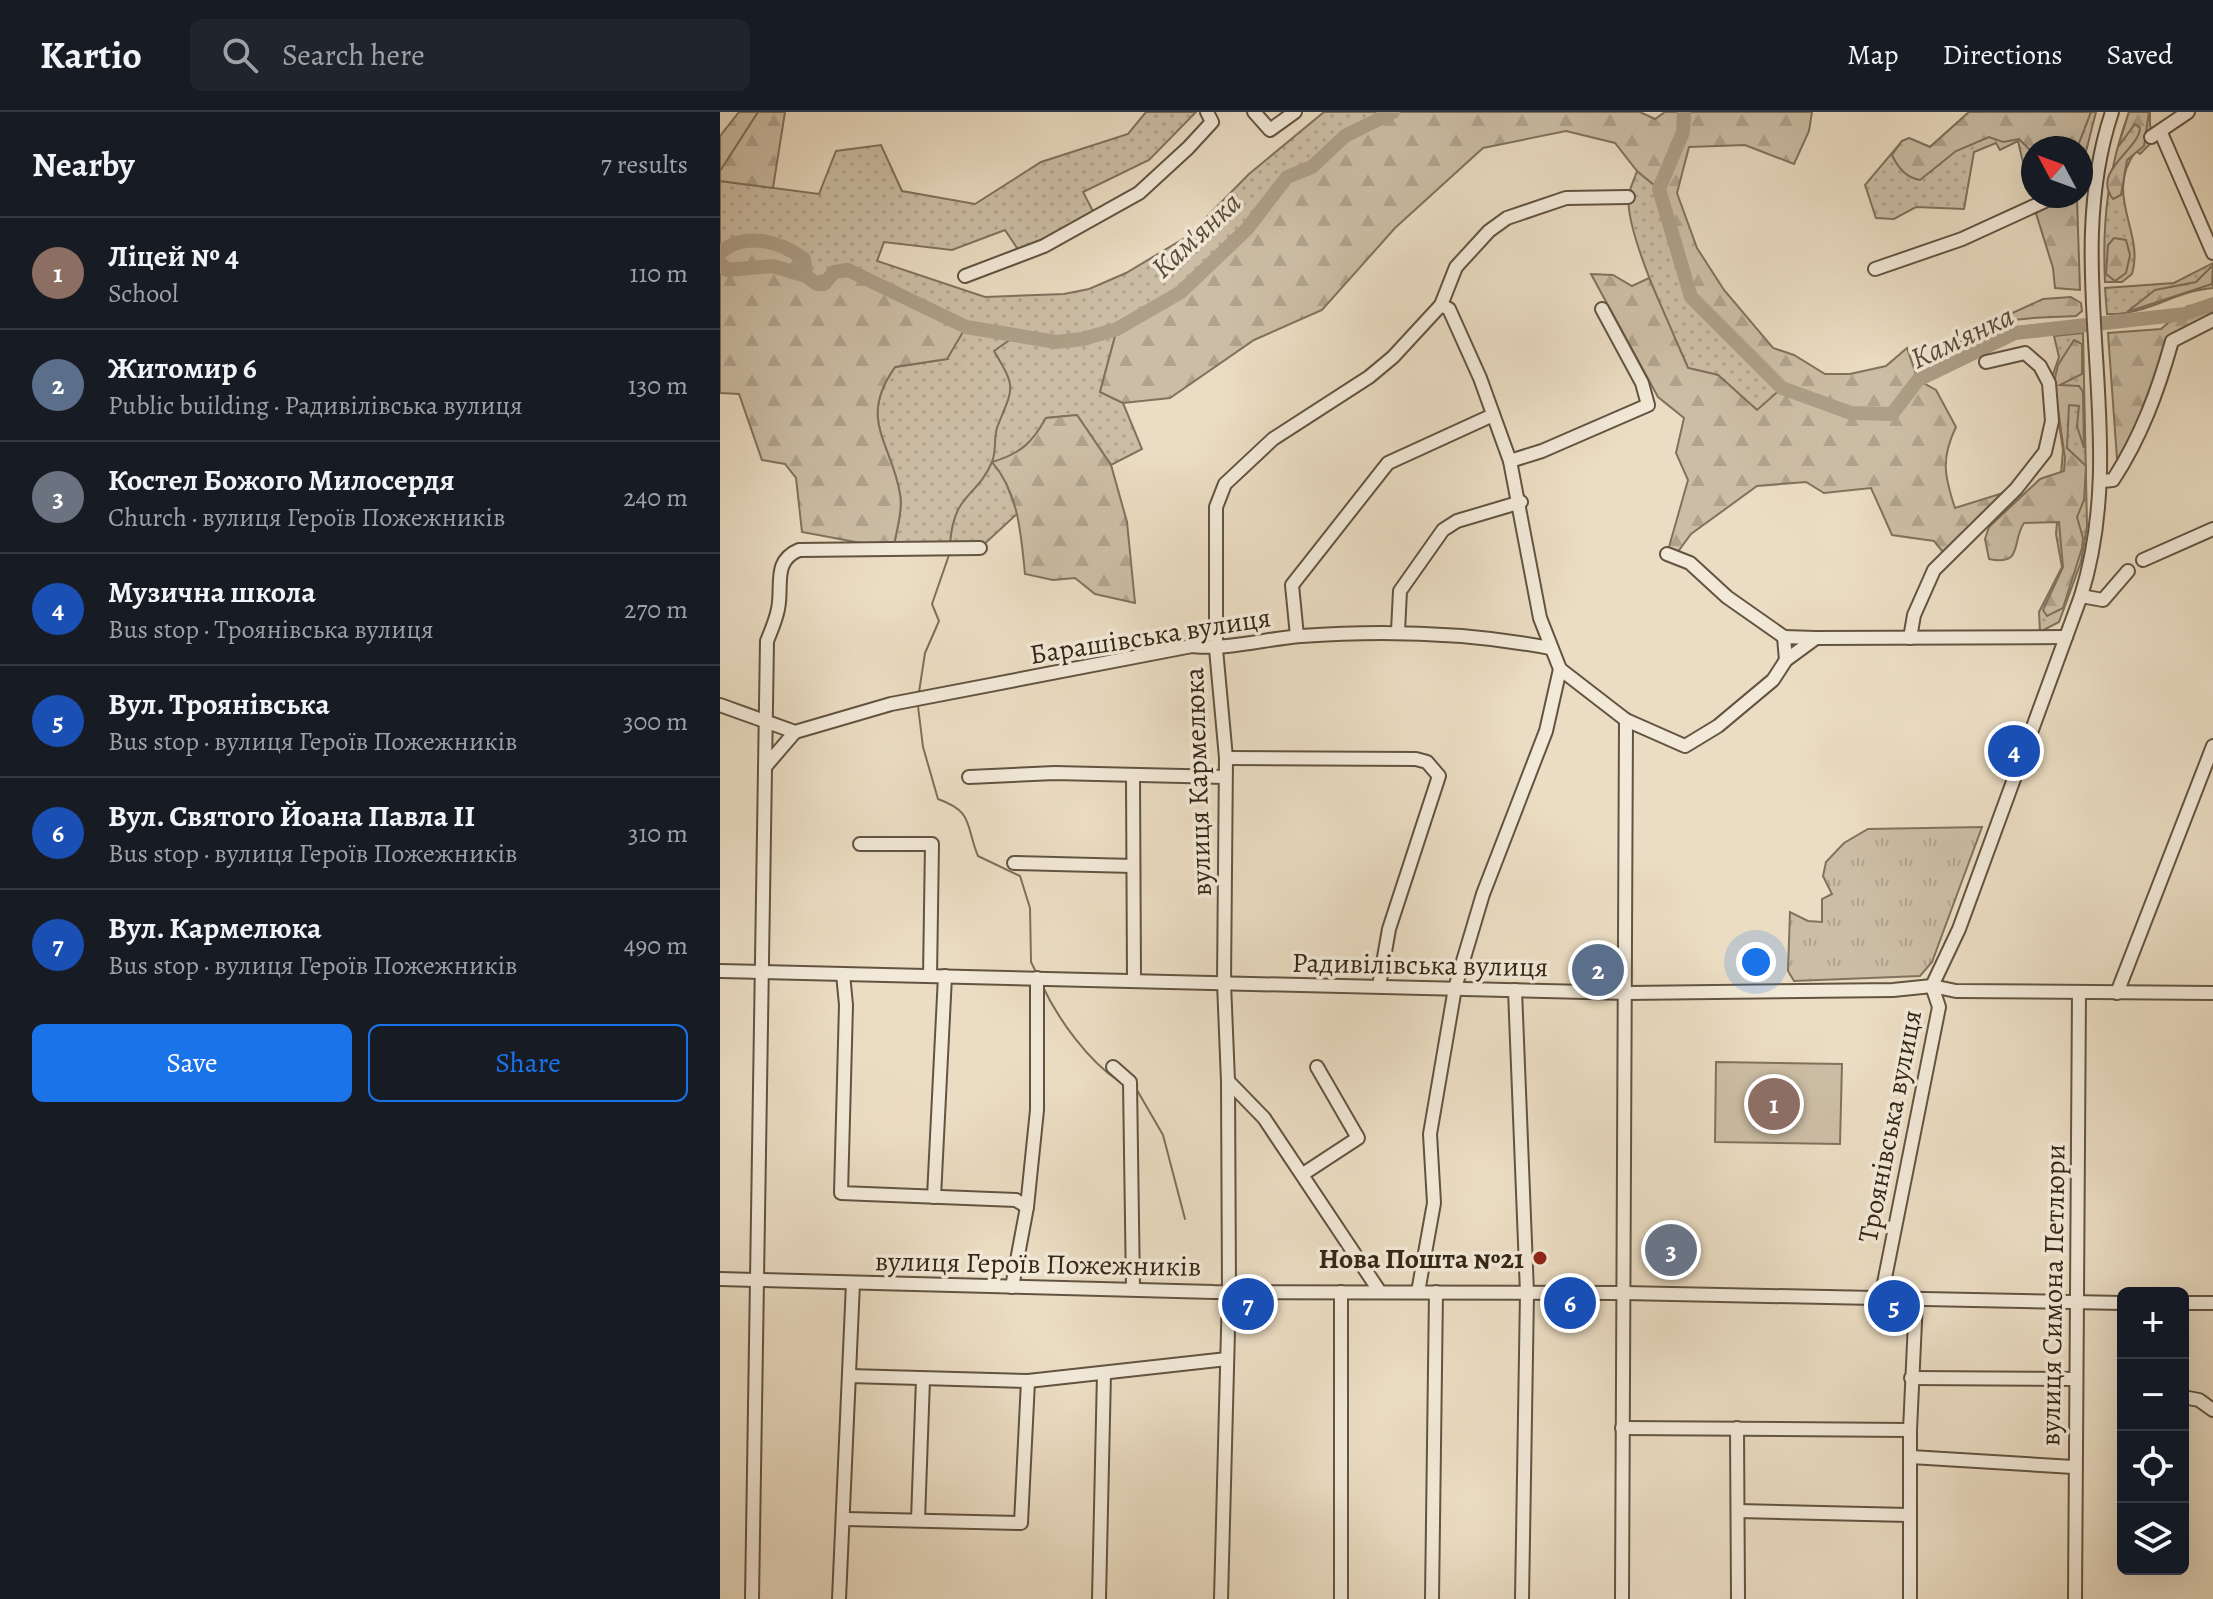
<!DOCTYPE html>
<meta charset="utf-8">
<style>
body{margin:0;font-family:Alegreya,serif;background:#20242c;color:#f1f3f6}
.controls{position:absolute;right:24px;bottom:24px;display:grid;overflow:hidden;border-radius:12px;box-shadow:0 8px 32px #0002}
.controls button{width:72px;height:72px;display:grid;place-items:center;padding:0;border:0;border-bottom:2px solid #363941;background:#171b24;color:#f1f3f6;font:40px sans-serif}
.compass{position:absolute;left:1301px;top:24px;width:72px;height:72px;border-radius:50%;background:#171b24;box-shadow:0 8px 32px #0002;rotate:311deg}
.you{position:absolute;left:1036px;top:850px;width:28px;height:28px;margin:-20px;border:6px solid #fff;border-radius:50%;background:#1a73e8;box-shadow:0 0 0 12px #1a73e833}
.badge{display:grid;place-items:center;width:52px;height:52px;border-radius:50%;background:#1a73e8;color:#fff;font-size:26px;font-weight:700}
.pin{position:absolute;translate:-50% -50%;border:4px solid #fff;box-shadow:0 2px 8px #0006}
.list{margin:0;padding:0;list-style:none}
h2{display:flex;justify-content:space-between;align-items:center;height:104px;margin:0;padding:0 32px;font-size:34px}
h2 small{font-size:26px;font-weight:400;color:#9ea1a6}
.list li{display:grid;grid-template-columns:52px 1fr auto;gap:24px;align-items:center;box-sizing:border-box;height:112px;padding:0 32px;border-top:2px solid #363941}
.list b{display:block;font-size:30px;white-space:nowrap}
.list p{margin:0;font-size:26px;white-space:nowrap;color:#9ea1a6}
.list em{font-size:26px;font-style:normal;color:#9ea1a6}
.actions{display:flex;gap:16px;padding:24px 32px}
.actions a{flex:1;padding:18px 0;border:2px solid #1a73e8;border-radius:12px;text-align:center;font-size:28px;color:#1a73e8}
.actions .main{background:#1a73e8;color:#fff}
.icon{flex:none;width:44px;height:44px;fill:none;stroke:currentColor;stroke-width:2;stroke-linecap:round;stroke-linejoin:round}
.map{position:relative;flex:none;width:1493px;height:1487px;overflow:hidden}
header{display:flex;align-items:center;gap:48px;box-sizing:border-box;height:112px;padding:0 40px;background:#171b24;border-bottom:2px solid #363941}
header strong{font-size:38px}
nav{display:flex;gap:44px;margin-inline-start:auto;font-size:28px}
.search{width:560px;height:72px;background:#20242c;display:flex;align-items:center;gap:20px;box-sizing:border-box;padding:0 28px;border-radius:12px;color:#9ea1a6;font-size:30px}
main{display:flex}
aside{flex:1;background:#171b24}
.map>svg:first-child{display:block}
.grass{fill:url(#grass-dots);stroke:#80725e;stroke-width:2}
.forest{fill:url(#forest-firs);stroke:#80725e;stroke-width:2}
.park{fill:url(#park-tufts);stroke:#80725e;stroke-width:2}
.garden{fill:#ccbea6;stroke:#80725e;stroke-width:2}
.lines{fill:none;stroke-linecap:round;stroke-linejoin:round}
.stream{stroke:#7d6f5a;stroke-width:2}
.river{stroke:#ad9f88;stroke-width:14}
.minor-casing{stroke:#625441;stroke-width:16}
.minor{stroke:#f2e9d8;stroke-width:12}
.poi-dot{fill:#8f2418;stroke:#f2e9d8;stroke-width:3}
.labels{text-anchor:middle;stroke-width:7;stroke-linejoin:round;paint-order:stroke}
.street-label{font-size:28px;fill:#342716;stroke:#f2e9d8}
.poi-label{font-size:28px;font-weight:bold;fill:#342716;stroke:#f2e9d8;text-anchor:end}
.water-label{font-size:30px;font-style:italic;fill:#584b38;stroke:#f2e9d8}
</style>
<header>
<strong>Kartio</strong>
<div class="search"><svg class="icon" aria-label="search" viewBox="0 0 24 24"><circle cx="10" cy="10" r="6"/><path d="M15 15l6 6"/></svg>Search here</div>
<nav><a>Map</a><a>Directions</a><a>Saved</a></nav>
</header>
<main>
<aside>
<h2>Nearby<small>7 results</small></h2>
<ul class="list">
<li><span class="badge" style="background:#8d6e63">1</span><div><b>Ліцей № 4</b><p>School</p></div><em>110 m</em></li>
<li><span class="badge" style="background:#5c6f8a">2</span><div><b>Житомир 6</b><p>Public building · Радивілівська вулиця</p></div><em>130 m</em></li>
<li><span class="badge" style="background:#6b7280">3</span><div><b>Костел Божого Милосердя</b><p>Church · вулиця Героїв Пожежників</p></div><em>240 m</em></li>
<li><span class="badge" style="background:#1a4fb4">4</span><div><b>Музична школа</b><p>Bus stop · Троянівська вулиця</p></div><em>270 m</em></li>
<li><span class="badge" style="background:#1a4fb4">5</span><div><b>Вул. Троянівська</b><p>Bus stop · вулиця Героїв Пожежників</p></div><em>300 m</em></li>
<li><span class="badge" style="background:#1a4fb4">6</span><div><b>Вул. Святого Йоана Павла ІІ</b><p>Bus stop · вулиця Героїв Пожежників</p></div><em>310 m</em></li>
<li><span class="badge" style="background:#1a4fb4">7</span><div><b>Вул. Кармелюка</b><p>Bus stop · вулиця Героїв Пожежників</p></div><em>490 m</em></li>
</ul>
<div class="actions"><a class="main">Save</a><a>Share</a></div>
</aside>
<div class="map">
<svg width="1493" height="1487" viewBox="0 0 1493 1487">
<defs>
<pattern id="grass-dots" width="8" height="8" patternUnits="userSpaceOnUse" patternTransform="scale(2)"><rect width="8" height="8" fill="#ccbea6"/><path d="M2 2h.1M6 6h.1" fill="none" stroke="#b0a38e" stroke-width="1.8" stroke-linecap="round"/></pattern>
<pattern id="forest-firs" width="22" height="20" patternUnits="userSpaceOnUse" patternTransform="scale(2)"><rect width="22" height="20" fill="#ccbea6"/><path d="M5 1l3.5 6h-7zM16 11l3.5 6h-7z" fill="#b0a38e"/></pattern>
<pattern id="park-tufts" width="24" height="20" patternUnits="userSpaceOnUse" patternTransform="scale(2)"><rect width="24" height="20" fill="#ccbea6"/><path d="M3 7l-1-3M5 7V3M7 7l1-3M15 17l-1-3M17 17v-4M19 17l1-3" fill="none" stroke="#b0a38e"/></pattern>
</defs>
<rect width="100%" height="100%" fill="#ebddc3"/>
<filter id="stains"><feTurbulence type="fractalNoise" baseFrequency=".0025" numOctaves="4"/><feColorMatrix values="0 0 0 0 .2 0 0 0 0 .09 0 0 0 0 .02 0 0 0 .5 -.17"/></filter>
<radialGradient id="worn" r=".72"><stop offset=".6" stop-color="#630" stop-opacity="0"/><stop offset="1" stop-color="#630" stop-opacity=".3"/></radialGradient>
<g class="grass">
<path d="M426,0h50l-47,48 -66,32 12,23 -74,39 -16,-24 -53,20 -68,-8 -7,19 108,36 79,-3 25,-5 37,-16 62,-37 61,-62 75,-62h69l-48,24 -33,31 -25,10 -40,52 -66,63 -64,37 -17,63 23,11 19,46 -31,16 -34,-50 -31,3 -13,22 -31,33 16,40 -38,35 -87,1c3,-15 10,-40 7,-54 -8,-52 -43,-74 -5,-128l52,-8 -123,-75 -13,-3 -8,-15 -72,-24 -11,11v-72l99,13 17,-43 45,-6 21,46 73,13 66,-42 87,-28z"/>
<path d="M1249,0h127l-15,59v-23h-48v19l-8,4 -7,-30 -18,9 -4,-7 -22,9 -10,57 -48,-2 -22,12 -18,-1 -11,-33 37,-44 7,-3 21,9z"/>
<path d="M1409,0h21v14l7,11 -17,17 -4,-3c-33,44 9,81 -4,123l-10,8h-17c-3,-60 3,-114 24,-170z"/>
<path d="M917,59l22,18 32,108 91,91 -24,23 -40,-36 -30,-7c-15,-35 -65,-139 -59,-173 1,-8 6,-17 8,-24z"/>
<path d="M1493,151v25c-39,3 -67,28 -106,26l-2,-26 69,-5z"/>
<path d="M1363,221l4,193 -6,36 -22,60 -19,10 -1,-20 23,-45 -6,-33 7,-84 -11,-73 7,-20 -5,-21z"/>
</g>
<g class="forest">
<path d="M19,0h46l-12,76 -53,-7v-45z"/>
<path d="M673,0h247l15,7 10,-7h147l-3,19 -15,33 -49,-19 -56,2 -12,46 20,55 27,42 49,58 21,7 31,19h25l36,-8 21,-18 11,32 18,10 20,37c-15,31 -12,48 -1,81l61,-19 -69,68 -13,-16 -42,-6 -21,-47 -47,5 -18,-11 -49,4 -66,48 -17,23 -7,-3 21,-74 -12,-27 8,-35 -26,-21 -67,-123 22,1 19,11 17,-8 39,90 30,7 39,35 25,-22 -91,-91 -32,-108 -22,-18 -22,-28 -49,-12 -83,17 -88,80 -73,82 -68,30 -84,58 -47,5 -23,-11 17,-63 64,-37 66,-63 40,-52 25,-10 33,-31z"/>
<path d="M1249,0h122l-14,36h-44v5l-14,-14 -16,3 -14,-5 -33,14 -36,29c-14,-2 -22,-12 -28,-25l10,-14 7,-3 21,9z"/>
<path d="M1409,0h20l-5,34 -17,14 -6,35 -8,4c-22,-28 26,-49 27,-71l-5,-4 -17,23z"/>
<path d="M1343,87h14l3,91 -25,-2 -2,-20 -18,-58z"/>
<path d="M1394,126l12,2 4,15 -4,18 -11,8 -9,-7 2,-29z"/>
<path d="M37,128l33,9 14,10 2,17 11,8h7l10,-12 14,-2 118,57 -19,32 -52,8c-38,53 -3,76 5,127 3,15 -4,40 -7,55l-91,-17 -6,-54 -11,-14 -23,-4 -23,-66 -19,-1v-140l11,-11z"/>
<path d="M1493,153l-1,19 -85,28 28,-22 41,-8z"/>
<path d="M1351,185l10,6 1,8 -6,5c-41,3 -77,-3 -111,27l-4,-1 5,-8 77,-35z"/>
<path d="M1493,192v18l-24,4 -10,8 -61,139 -10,-140 53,-4 27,-23z"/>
<path d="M1354,228l8,4v30l-22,11 19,1 4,6 1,56 -7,-22 2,-20 -10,-1 -2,43 19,18 -2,34 -7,17 6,21 -1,10 -19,60 -16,8 -4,-6 20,-43 -4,-45 -35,1c-13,19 0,43 -35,36l-4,-20 4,-12 51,-48 24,-8 1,-13 -11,-76 4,-17z"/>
<path d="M357,303l34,50 16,57 8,81 -40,-9 -20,-16 -22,2 -28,-6c-4,-39 -6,-81 -33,-112 28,-8 40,-19 54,-44z"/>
</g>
<path class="park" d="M1262,715l-50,135 -12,14 -126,5 -6,-10 2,-59 18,9 14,1v-23l10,-5 -9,-18 3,-14 18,-19 24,-14z"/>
<path class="garden" d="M996,950l126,2 -2,80 -125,-2z"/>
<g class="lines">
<g class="stream">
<path d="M0,59l38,-59"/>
<path d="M230,432c4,-52 26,-45 42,-82 5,-12 1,-26 6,-37 16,-39 18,-37 -4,-74l24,-17"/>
<path d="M199,580l6,-39 14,-32 -7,-17 17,-49"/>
<path d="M198,594l5,41 15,52c36,13 27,25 40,57l42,20 10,32 1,54 5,10"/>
<path d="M322,873c16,34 46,76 78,97"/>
<path d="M417,978l26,45 22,84"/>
</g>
<g class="river">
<path d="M964,0l-1,20 -24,57 32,108 91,91 69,25 41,1 26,-34 97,-47 170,-19 28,-10"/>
<path d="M0,141c23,-22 60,-12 84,6l2,17 11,8h7l10,-12 14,-2 118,57 90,15 27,-3 34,-10 64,-37 66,-63 40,-52 25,-10 33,-31 48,-24"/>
<path d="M0,151l7,7 46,-4 33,10"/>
</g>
<defs>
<g id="minor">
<path d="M534,0l16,18 25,-18"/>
<path d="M1441,21l52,120"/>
<path d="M1431,25l37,-25"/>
<path d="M1155,157l87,-30 94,-43"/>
<path d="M245,164l79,-30 95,-53 49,-45 24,-26 -5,-10"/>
<path d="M790,349l32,-10 106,-46 -6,-22 -40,-74"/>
<path d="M1382,369l11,-1c28,-43 45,-89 59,-139l41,-21"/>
<path d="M947,442l23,9 37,34 57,40"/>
<path d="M1423,448l70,-31"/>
<path d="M1361,484l22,4 25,-29"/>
<path d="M678,519l2,-40 43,-61 14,-9 64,-19"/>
<path d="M577,524l-5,-51 96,-122 105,-48"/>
<path d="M1190,526l4,-23 20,-45 82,-81 29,-37 7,-31 -3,-38 -9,-17 -15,-13 -39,9"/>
<path d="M1066,548l-2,-23 32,1"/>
<path d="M840,557l66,51 59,26 33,-20 55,-46 13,-20 30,-22 250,-1"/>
<path d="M0,593l75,27 96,-28 301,-58c37,4 72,-7 109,-10 84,-6 165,-4 249,12"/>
<path d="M506,646l190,1 11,3 12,14 -50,153 -10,57"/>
<path d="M45,655l30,-35"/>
<path d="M413,664l1,204"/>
<path d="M249,665l86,-4 170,4"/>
<path d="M140,732h72l-2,132"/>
<path d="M294,751l119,3"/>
<path d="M0,859l907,22 266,-3 39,-4 24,5 257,2"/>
<path d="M123,862l3,31 -5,188 175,7 11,7"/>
<path d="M1212,874l27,-57 122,-333c51,-162 -22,-325 31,-484"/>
<path d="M795,878l12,303 -5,306"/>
<path d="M1397,881l96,-247"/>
<path d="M393,955l17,15 3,207"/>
<path d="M508,969l36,37 116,174"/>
<path d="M583,1062l55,-36 -41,-71"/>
<path d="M214,1085l11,-221"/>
<path d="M0,1167l494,13 410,1 499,10"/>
<path d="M292,1175l15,-80 10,-97v-132"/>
<path d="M621,1180v307"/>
<path d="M698,1180l16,-89 -4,-69 25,-146 28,-94 63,-163 14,-62 -20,-51 -30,-157 -30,-83 -31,-69 -8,-4"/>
<path d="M1161,1186l58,-291 -7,-21"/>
<path d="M1463,1191h30"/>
<path d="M129,1264l179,5 199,-22"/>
<path d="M1191,1266l164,1"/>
<path d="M1463,1285l16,3 14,10"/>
<path d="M902,1316l288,2"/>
<path d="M1017,1316l1,171"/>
<path d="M1191,1345l162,10"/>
<path d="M1018,1399l171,4"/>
<path d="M125,1407l176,4 7,-142"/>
<path d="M198,1408l5,-141"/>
<path d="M32,1487l15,-958c4,-10 9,-21 11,-32 5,-23 -6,-48 21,-59l181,-2"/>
<path d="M119,1487l14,-316"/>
<path d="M379,1487l5,-226"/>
<path d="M501,1487l8,-307 -1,-211 -4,-98 2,-225 -10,-109v-142l9,-23 48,-45 96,-62 24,-20 48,-52 15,-38 33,-36 18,-13 59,-20 62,-1"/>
<path d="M712,1487l4,-307"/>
<path d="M902,1487l4,-879"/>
<path d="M1190,1487v-169l6,-130"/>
<path d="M1355,1487l4,-607"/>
</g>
</defs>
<use href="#minor" class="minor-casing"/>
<use href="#minor" class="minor"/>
</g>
<circle class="poi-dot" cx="820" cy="1146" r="8"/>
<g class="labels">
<g class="street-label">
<text transform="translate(430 523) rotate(-9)" y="10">Барашівська вулиця</text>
<text transform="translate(477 670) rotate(-92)" y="10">вулиця Кармелюка</text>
<text transform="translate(700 852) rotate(1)" y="10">Радивілівська вулиця</text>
<text transform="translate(1169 1014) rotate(-79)" y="10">Троянівська вулиця</text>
<text transform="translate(318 1151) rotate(1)" y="10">вулиця Героїв Пожежників</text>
<text transform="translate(1332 1183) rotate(-89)" y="10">вулиця Симона Петлюри</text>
</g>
<g class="poi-label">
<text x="804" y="1156">Нова Пошта №21</text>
</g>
<g class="water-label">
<text transform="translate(476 123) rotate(-43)" y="10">Кам'янка</text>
<text transform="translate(1242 225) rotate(-25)" y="10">Кам'янка</text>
</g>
</g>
<rect width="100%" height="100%" filter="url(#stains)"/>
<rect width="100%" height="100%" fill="url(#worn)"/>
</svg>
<div class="controls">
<button>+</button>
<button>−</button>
<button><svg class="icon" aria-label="locate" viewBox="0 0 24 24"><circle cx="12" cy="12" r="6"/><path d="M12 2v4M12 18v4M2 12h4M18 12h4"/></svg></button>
<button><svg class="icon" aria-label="layers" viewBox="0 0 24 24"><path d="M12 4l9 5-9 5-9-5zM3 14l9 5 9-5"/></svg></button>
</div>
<svg class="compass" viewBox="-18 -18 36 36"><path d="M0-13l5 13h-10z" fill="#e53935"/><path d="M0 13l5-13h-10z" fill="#9ea1a6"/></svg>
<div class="you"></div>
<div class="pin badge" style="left:1054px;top:992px;background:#8d6e63">1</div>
<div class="pin badge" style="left:878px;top:858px;background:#5c6f8a">2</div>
<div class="pin badge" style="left:951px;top:1138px;background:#6b7280">3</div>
<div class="pin badge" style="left:1294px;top:639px;background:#1a4fb4">4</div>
<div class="pin badge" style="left:1174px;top:1194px;background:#1a4fb4">5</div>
<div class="pin badge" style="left:850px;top:1191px;background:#1a4fb4">6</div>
<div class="pin badge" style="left:528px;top:1192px;background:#1a4fb4">7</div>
</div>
</main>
